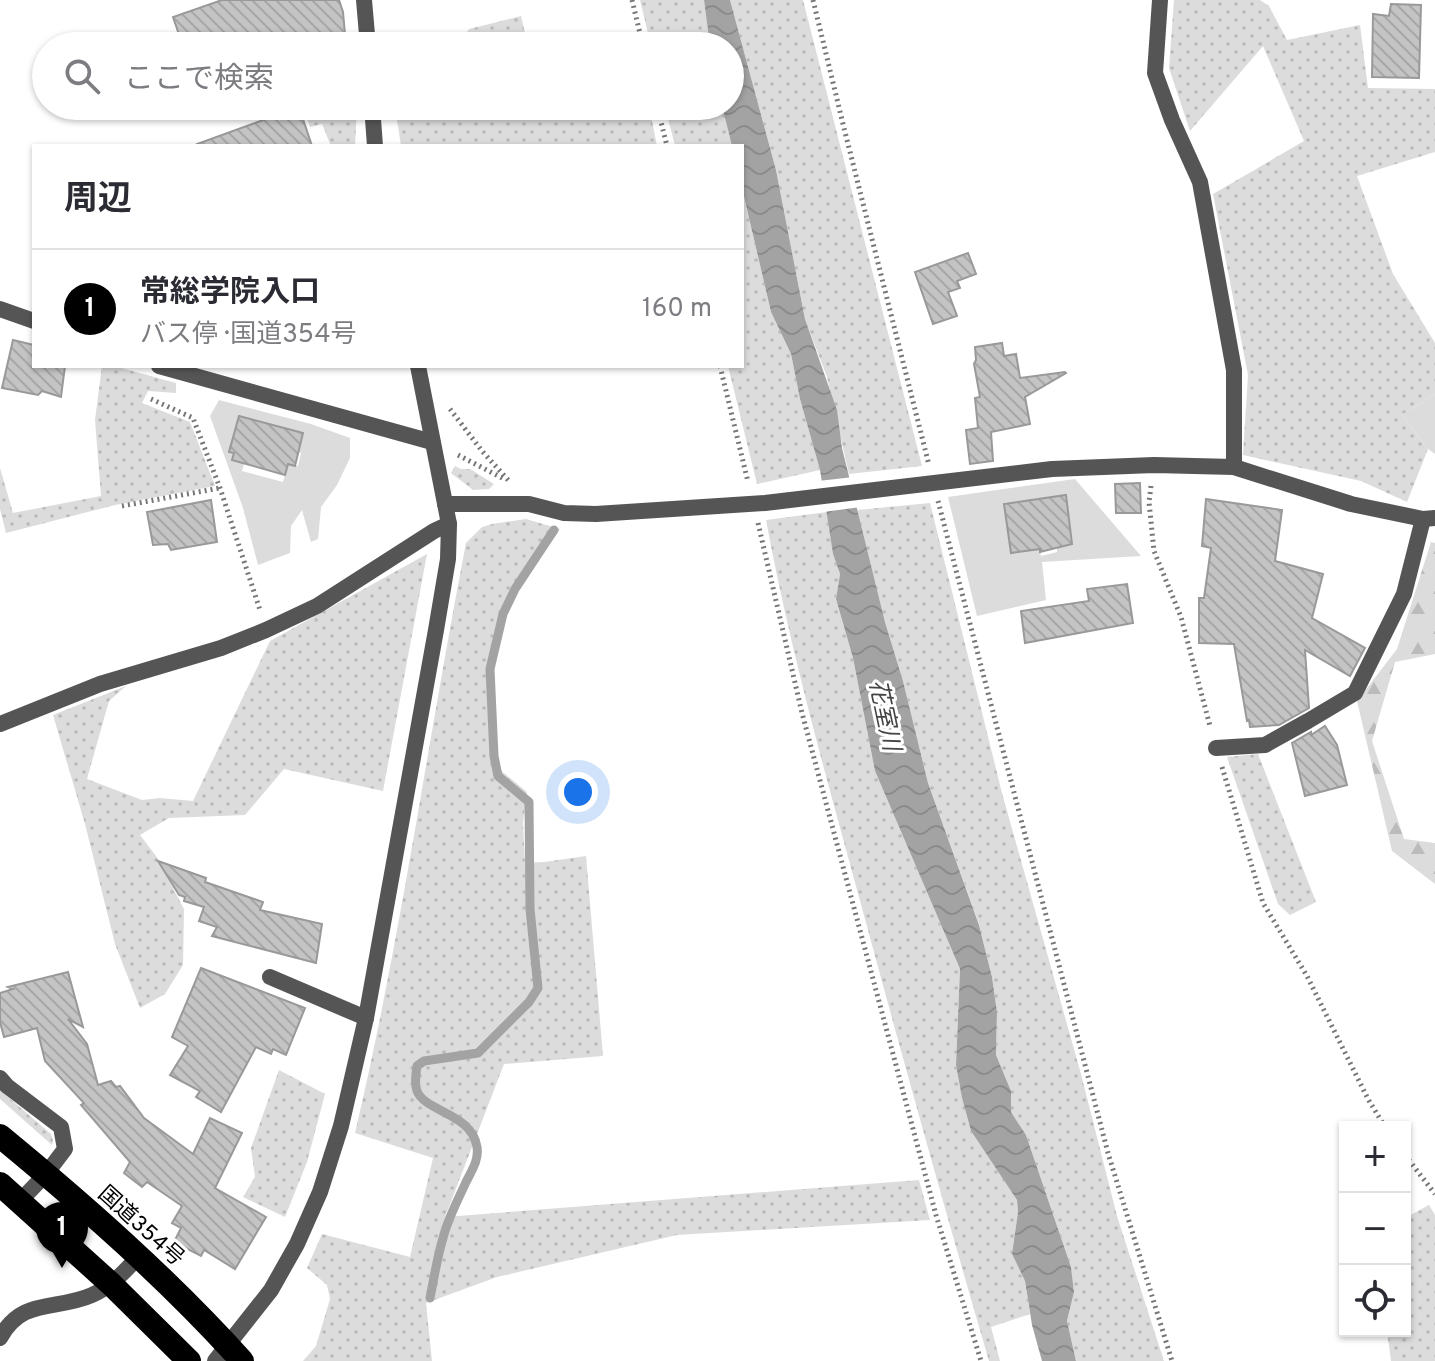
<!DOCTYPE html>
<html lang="ja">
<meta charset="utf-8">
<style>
body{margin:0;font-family:Overpass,"Noto Sans JP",sans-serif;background:#f2f2f3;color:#2b2b33}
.controls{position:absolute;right:24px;bottom:24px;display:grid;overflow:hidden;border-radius:0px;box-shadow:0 2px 6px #0004}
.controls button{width:72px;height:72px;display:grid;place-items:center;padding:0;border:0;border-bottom:2px solid #e1e1e2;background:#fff;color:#2b2b33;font:40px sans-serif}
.you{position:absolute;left:578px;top:792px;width:28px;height:28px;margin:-20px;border:6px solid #fff;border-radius:50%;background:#1a73e8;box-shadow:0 0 0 12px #1a73e833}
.badge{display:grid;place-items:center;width:52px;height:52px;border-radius:50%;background:#000;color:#fff;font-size:26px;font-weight:700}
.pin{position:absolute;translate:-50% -66px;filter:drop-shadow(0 2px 4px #0008)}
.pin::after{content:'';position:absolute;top:42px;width:28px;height:24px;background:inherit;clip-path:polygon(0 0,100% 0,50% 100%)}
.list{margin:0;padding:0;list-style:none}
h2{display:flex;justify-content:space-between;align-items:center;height:104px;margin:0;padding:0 32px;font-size:34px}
h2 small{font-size:26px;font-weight:400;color:#7c7c81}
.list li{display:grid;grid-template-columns:52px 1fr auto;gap:24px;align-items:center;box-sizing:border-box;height:120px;padding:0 32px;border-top:2px solid #e1e1e2}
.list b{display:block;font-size:30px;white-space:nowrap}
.list p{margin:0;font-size:26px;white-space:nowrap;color:#7c7c81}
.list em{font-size:26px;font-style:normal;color:#7c7c81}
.icon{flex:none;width:44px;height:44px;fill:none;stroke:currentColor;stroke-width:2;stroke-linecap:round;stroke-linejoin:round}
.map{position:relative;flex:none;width:1435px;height:1361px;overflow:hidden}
.search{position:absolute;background:#fff;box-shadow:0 2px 6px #0004;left:32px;top:32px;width:712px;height:88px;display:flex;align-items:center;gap:20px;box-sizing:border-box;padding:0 28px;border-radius:44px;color:#7c7c81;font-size:30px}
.panel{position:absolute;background:#fff;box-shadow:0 2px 6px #0004;left:32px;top:144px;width:712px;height:224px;border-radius:0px}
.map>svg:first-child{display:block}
.grass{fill:url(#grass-dots)}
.forest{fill:url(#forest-firs)}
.garden{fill:#dcdcdc;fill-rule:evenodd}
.water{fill:url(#water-waves)}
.pier{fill:#fff}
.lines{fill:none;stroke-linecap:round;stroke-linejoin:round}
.stream{stroke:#a3a3a3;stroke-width:9}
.building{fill:url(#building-back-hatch);stroke:#999;stroke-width:2}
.path{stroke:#777;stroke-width:5;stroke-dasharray:2 4;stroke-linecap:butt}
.lane{stroke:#555;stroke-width:16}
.street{stroke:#555;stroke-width:16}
.highway{stroke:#000;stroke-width:24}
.labels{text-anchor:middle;stroke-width:6;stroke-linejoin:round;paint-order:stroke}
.street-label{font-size:22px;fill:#000;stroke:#fff}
.water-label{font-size:24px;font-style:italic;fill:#444;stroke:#fff}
</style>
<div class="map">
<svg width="1435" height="1361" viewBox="0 0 1435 1361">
<defs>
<pattern id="grass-dots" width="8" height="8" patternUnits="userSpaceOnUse" patternTransform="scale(2)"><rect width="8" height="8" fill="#dcdcdc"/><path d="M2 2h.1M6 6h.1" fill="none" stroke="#bbb" stroke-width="1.8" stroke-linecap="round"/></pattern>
<pattern id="forest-firs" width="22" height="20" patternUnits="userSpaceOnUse" patternTransform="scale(2)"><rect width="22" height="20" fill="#dcdcdc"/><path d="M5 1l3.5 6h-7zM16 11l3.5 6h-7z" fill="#bbb"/></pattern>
<pattern id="water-waves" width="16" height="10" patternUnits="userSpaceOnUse" patternTransform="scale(2)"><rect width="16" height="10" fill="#a3a3a3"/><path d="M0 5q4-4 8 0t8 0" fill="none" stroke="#8b8b8b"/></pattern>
<pattern id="building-back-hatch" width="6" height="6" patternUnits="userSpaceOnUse" patternTransform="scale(2)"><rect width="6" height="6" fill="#c4c4c4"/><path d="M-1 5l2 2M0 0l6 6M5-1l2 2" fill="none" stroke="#a7a7a7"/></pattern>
</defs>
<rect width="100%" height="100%" fill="#fff"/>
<g class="grass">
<path d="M640,0h64l6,46h-59z"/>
<path d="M730,0h73l119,466 -73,8 -22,-97 -22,-58 -29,-149z"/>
<path d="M1174,0h86l9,6 18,34 73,-15 8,63 67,1v63l-78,24 36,98 42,69v51l-33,21 26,34 -21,53 -46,-21 -118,-26 5,-80 -35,-181 91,-53 -41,-95 -73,85 -21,-63z"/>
<path d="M521,16l7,30h-71l12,-17z"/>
<path d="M302,106h55l-2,40h-24l-9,-22 -12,3z"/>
<path d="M395,106h150l8,6 23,-6h73l8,40h-256z"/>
<path d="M665,106h57l10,40h-57z"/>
<path d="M742,188l29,124 20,42 9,45 20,71 -63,14 -29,-118h14z"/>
<path d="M102,366h12l62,17v10l-28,-2 -6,12 48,19 25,64 -100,19 -109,28 -6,-24v-41l13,45 88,-17 -6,-76z"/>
<path d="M455,466l6,3h9l24,15 -5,5 -16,1 -22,-17z"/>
<path d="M930,503l72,290 79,281 36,142 47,145h-88l-9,-40 7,-29 -3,-25 -45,-132 -15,-23v-21l-15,-36 1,-43 -5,-35 -13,-53 -51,-141 -25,-102 -18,-59 -28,-112z"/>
<path d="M827,512l6,42 7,20 -4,25 17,59 22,113 85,198 -4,96 6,33 9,33 46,69 1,12 -6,42 13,27 5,33 -39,13 9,34h-11c-43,-147 -84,-294 -124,-442 -36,-132 -74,-264 -99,-399z"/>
<path d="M526,519l34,10 -50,70 -24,69 6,95 35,29 -4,31 2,40 19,-1 42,-6 17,200 -99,8 -59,153 474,-37 11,40 -253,15 -180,42 -71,26 6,58h-129l13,-15 14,-47 -3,-14 -20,-17 15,-34 88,23 23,-99 -78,-25c46,-195 73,-394 111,-590l16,-16 10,-3z"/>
<path d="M427,554l-44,237 -99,-22 -39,46 -76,3 -29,17 16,21 28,53 -1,56 -18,29 -25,14 -25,-64 -30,-120 -32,-109 73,-29 -17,15 -22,78 55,21 18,-2 33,3 77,-160z"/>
<path d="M1258,754l58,148 -26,13 -12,-11 -51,-147z"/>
<path d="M279,1070l46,24 -18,68 -22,55 -42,-20 12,-20 -4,-29z"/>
<path d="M0,1090l51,44 2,6 -1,5 -52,-46z"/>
<path d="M1429,1205l6,10v146h-44l-4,-30h18v-113z"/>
</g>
<path class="forest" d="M1431,542l4,1v111l-40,8 -23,79 32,98 31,4v41l-43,-33 -35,-150 40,-52z"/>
<g class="garden">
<path d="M1435,394v60l-7,-5 -26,-34z"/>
<path d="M219,400l92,24 39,14v20l-13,27 -16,22 -3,32 -7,3 -9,-32 -11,16 -1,27 -32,12 -15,-57 -33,-92zM239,416l64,18 -5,18 3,1 -3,13 -10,-2 -5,18 -41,-11 2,-7 -12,-4 2,-7 -4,-1z"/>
<path d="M1075,479l66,77 -99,6 4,38 -69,16 -29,-119zM1065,495l7,49 -15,4v4l-16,4 -1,-7 -36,-45z"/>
</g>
<path class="water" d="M704,0h26l46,170 29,149 32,91 5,38 43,174 18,59 25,102 51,142 13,52 5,35 -1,43 15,36v21l15,23 45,132 3,25 -7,29 9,40h-34l-10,-36 -7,-44 -13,-27 6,-42 -1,-12 -46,-69 -9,-33 -6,-33 4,-96 -85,-198 -22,-113 -17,-59 4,-25 -7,-20 -13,-84 -20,-71 -9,-45 -20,-42 -29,-124v-42h-10l-10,-40h8v-60h-20z"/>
<path class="pier" d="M854,477l7,30 -38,5 -5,-31z"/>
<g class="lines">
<path class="stream" d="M430,1298c4,-20 7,-40 13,-60 5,-20 15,-38 23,-56 6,-12 13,-22 11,-35 -5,-34 -52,-35 -60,-56 -3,-8 -1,-17 0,-25l7,-5 54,-8 51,-51 9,-14 -8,-79 -1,-107 -31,-26 -4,-20 -4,-87 13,-55 12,-25 39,-59"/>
</g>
<g class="building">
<path d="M222,0h117l4,12 3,34h-163l-10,-29z"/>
<path d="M1391,4l30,1 -2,73 -47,-1 1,-63 16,2z"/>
<path d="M299,107l13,39h-114l-1,-2z"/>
<path d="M968,253l8,21 -19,7 3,7 -12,4 9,24 -24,8 -18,-52z"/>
<path d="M13,340l21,5v21h31l-4,31 -19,-6 -4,4 -36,-7z"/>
<path d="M1002,343l2,13 12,-2 4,24 45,-6 1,1 -41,24 5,27 -39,8 2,29 -23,3 -4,-34 12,-2 -3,-30 5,-1 -6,-33 2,-4 -1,-13z"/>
<path d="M239,416l64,17 -8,33 -7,-2 -3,11 -53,-15 2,-7 -5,-1z"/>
<path d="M1140,483l1,30h-25l-1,-29z"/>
<path d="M1066,495l6,49 -32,8v-3l-29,4 -7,-49z"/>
<path d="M1206,499l76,11 -7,51 48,13 -11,44 53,30 -15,28 -45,-26 4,58 -30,17 -29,2 -1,-7 -2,1 -13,-77 -35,-1v-45h5l7,-50 -9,-2z"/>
<path d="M211,500l6,42 -46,8 -3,-6 -15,1 -6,-33z"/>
<path d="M1127,584l6,39 -108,20 -4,-32 68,-10 -2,-12z"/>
<path d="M1325,726l12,19 10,40 -42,11 -13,-53 19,-11v3z"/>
<path d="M158,861l48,17 -1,4 58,20 -3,8 62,14 -6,39 -104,-27 5,-9 -18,-6 5,-14 -20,-6 1,-4 -6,-2z"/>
<path d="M201,968l104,40 -19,47 -13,-6 -2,5 -15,-7 -35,65 -25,-15 4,-6 -30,-16 18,-29 -16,-9z"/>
<path d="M68,972l15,55 -15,-8 19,25 11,41 13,-4 5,6 4,-1 24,32 49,36 17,-36 32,15 -27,55 51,29 -31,52 -31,-19 -3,6 -27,-14 7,-14 -9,-5 10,-17 -35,-24 -5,5 -18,-14 6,-11 -49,-57 3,-2 -39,-42 -8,-33 -33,9 -4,-15v-29l13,-4 -5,-2z"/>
</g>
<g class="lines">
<g class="path">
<path d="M632,0l11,46"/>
<path d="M813,0l31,128 85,337"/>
<path d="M657,106l10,40"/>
<path d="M720,366l28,116"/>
<path d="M151,399l42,19 27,70 40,122"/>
<path d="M450,409l32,42 27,30"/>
<path d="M458,455l48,25"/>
<path d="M1151,486l-2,16 5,49 27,66 29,109"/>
<path d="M938,501l170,652 64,208"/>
<path d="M122,506l98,-18"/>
<path d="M758,523l44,190 134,502 45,146"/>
<path d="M1222,767l41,136 44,73 61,123 17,28"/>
<path d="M1405,1155l30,39"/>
</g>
<path class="lane" d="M1216,748l49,-3 43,-24 47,-28 49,-99 19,-75"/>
<g class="street">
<path d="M364,0l4,46"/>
<path d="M1160,0l-5,73 17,47 28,62 34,188v97"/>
<path d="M372,106l3,40"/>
<path d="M0,309l34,12"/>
<path d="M159,366l273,76"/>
<path d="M445,504h84l35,9 32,1 169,-11 287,-34 102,-4 80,2 117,37 72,15 12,-1"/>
<path d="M0,724l100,-40 121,-36 45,-18 51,-24 117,-75 15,-7"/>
<path d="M270,977l96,41"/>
<path d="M0,1078l7,8 54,41 4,22 -19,25 -26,27"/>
<path d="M0,1338c22,-41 56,-27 92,-43 19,-8 33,-24 47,-39"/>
<path d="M215,1361l56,-71 26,-46 23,-52 21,-66 25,-108 70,-388 12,-71 1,-35 -31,-158"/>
</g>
<g class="highway">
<path d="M0,1136c85,70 168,143 242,225"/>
<path d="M0,1184l111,100 78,77"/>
</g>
</g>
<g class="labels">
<g class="street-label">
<text transform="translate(142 1225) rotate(42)" y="8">国道354号</text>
</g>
<g class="water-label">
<text transform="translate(885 715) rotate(78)" y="8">花室川</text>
</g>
</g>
</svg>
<div class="controls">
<button>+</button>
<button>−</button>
<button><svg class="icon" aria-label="locate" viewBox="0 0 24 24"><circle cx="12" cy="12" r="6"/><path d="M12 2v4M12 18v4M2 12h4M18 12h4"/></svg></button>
</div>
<div class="you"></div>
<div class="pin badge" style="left:62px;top:1268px">1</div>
<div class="search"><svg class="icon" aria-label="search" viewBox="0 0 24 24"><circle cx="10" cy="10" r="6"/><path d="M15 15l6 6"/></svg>ここで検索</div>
<section class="panel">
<h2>周辺<small></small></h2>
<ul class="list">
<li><span class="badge">1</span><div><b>常総学院入口</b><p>バス停 · 国道354号</p></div><em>160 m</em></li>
</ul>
</section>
</div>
